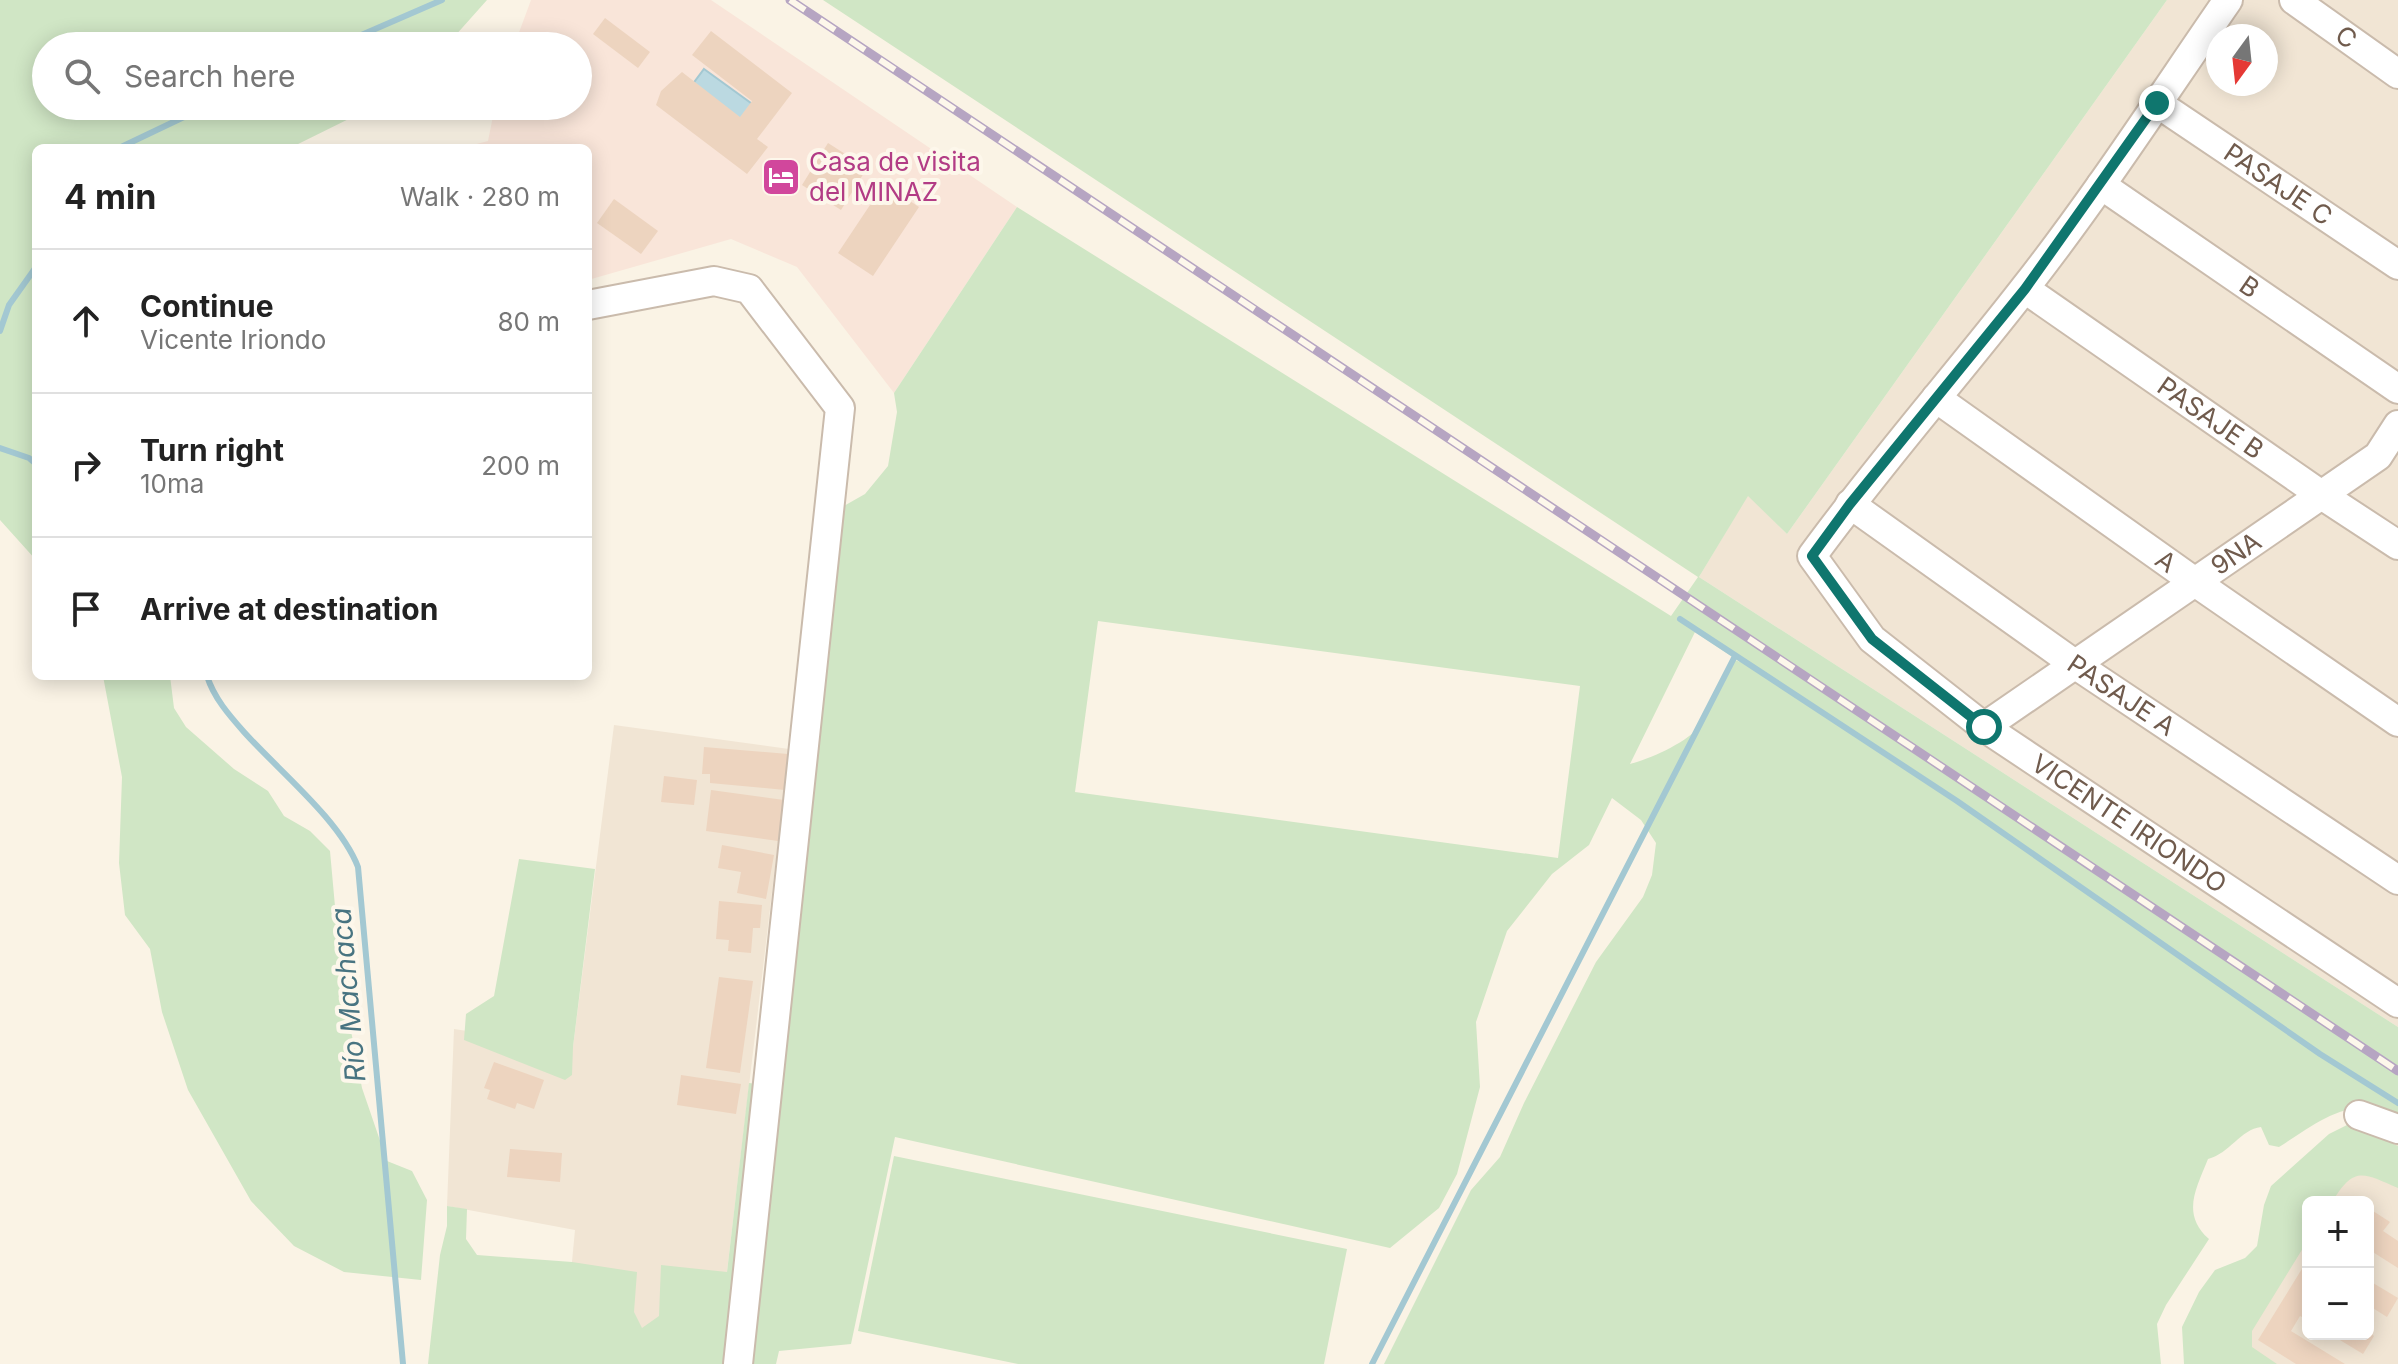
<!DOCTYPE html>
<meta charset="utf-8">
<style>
body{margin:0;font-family:Inter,sans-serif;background:#f6f6f6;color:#222}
.controls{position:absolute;right:24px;bottom:24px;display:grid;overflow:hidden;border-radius:12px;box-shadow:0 4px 20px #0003}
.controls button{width:72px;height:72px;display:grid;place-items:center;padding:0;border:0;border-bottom:2px solid #e0e0e0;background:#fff;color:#222;font:40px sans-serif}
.compass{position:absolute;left:2206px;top:24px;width:72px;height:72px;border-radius:50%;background:#fff;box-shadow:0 4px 20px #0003;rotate:195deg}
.stop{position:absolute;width:24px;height:24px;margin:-18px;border:6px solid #0f766e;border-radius:50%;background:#fff}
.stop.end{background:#0f766e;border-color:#fff;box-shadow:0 2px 8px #0008}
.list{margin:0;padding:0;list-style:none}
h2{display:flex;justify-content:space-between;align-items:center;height:104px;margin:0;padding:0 32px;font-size:34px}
h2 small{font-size:26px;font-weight:400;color:#767676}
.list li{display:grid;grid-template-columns:52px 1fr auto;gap:24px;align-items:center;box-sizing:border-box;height:144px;padding:0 32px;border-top:2px solid #e0e0e0}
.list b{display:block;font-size:30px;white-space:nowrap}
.list p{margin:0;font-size:26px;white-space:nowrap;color:#767676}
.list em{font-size:26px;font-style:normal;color:#767676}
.icon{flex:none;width:44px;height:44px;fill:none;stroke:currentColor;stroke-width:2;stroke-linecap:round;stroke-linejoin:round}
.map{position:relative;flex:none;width:2398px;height:1364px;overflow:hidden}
.search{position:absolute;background:#fff;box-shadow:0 4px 20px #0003;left:32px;top:32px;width:560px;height:88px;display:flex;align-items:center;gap:20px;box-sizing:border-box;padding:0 28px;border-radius:44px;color:#767676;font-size:30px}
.panel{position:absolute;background:#fff;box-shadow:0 4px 20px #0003;left:32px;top:144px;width:560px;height:536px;border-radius:12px}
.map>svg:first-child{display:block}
.residential{fill:#f1e5d4;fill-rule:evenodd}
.commercial{fill:#f9e5d9}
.green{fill:#d0e6c5;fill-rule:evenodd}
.water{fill:#bbd9e1;stroke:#a3c8d2;stroke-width:2}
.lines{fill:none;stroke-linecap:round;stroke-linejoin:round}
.stream{stroke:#a3c8d2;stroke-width:6}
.building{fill:#edd4bf}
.minor-casing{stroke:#cabbac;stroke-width:32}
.minor{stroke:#fff;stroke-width:28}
.rail-casing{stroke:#b6a5c2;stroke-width:9}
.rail{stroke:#fdf7eb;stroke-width:6;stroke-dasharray:18;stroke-linecap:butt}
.route{stroke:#0f766e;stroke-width:10}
.labels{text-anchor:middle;stroke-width:8;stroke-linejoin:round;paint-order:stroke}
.street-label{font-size:26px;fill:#705b4d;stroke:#fdf7eb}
.hotel-label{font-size:26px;fill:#b23c85;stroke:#fdf7eb;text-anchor:start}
.water-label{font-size:28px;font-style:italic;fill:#487481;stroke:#fdf7eb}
</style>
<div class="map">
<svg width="2398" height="1364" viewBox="0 0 2398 1364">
<rect width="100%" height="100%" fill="#faf3e5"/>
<g class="residential">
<path d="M2167,0h231v1027l-699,-450 49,-82 39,39zM2218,36h48v48h-48z"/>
<path d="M614,725l175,24 -73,615h-93l-60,-8 12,-126 -128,-24 7,-177 119,18z"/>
<path d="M2398,1061v303h-201zM2308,1202h60v132h-60z"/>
</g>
<path class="commercial" d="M531,0h180l306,207 -123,186 -97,-126 -66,-28 -143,41v-132h-127l27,-7 7,-35h83v-60h-64z"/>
<g class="green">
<path d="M0,0h487l-41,46h-400v60h329l-85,42h-254v412l-36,-40z"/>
<path d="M823,0h1344l-380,534 -39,-38 -49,81 699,450v86c-49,-18 -80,9 -119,34l-10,-2 -8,-18c-20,2 -32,27 -53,32 -12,30 -27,55 1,80l-43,66 -9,19 4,40h-777l87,-174 29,-33 24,-54 72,-141 47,-65 9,-22 4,-32 -15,-23 -29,-22 -23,47 -37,29 -45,57 -31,91 4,65 -23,87 -18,34 -49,40 -495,-111 -44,207 -72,7 -3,13h-38l90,-849 37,-21 23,-28 9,-54 -3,-19 123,-186 654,409 27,-39zM1098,621l482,65 -22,172 -483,-66zM1695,632l45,30 -7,-3c-8,17 -25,57 -35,69 -14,16 -49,31 -68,36z"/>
<path d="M103,676h67l4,32 12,19 48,42 34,22 16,25 26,15 20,20 12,133 20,104 25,73 25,10 15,29 -6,80 -77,-8 -50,-26 -43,-45 -63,-111 -26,-78 -12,-63 -25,-34 -6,-52 3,-86z"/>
<path d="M519,859l76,10 -22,178 -1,28 -7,5 -101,-40 2,-26 28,-18z"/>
<path d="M749,1083l8,1 -26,280h-303l12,-109 7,-29v-20l20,3 -1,30 11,16 95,7 65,10 -3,40 8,16 17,-12 2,-51 66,7z"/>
<path d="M2349,1124l49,22v42c-36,-16 -44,-22 -66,14h-24v38l-56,91v16l25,17h-93l-2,-37 17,-35 16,-22 30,-12 12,-12 7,-41 7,-19 58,-52z"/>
<path d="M894,1156l453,93 -23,115h-306l-160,-33z"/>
</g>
<path class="water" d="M704,69l51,37 -12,17 -51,-38z"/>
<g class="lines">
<g class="stream">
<path d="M336,46l106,-46"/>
<path d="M119,148l88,-42"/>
<path d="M0,331l9,-26 27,-38"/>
<path d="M0,448l29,10 7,6"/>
<path d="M1680,619l277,182 363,253 78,49"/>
<path d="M207,676c7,22 22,39 37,56 35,39 96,88 114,135l45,497"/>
<path d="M1372,1364l363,-708"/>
</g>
</g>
<g class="building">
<path d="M605,18l45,34 -12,16 -45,-34z"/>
<path d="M711,31l81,62 -35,46 11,8 -21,27 -91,-69 5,-14 21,-19 58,45 12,-16 -60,-46z"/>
<path d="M828,143l39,25 -26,42 -39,-25z"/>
<path d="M884,184l35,23 -46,69 -35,-23z"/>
<path d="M614,199l44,32 -17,23 -44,-31z"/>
<path d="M704,747l84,7 -3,36 -75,-7v-9h-8z"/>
<path d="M664,776l33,4 -3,25 -33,-3z"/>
<path d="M711,790l73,10 -6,41 -72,-10z"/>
<path d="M722,845l52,10 -8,44 -29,-6 4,-21 -23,-4z"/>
<path d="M719,901l43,4 -2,23h-7l-2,25 -23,-2 1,-11 -13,-1z"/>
<path d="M719,977l34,4 -13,92 -34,-5z"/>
<path d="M494,1062l50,18 -10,29 -17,-6 -2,6 -28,-10 3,-9 -6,-2z"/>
<path d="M681,1075l60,9 -5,30 -59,-9z"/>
<path d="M510,1149l52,4 -2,29 -53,-5z"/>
<path d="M2373,1211l17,11 -7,9 15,10v27l-30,-19v-30z"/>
<path d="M2308,1259v61l-8,-4 -9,15 54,33h-49l-38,-24z"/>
<path d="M2368,1280l30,18 -11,19 -19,-12z"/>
<path d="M2368,1332l6,4 -11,18 -33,-20z"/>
</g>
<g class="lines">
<defs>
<g id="minor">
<path id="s1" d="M2228,0c-67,97 -131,196 -204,289 -70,90 -145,175 -212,267l60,83 112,88 414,276"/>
<path id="s2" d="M2294,0l104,74"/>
<path id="s3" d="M2157,103l241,162"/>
<path id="s4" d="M2101,185l297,204"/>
<path id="s5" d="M2025,289l295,205 78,51"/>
<path d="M588,305l126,-24 35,8 91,119 -102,956"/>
<path id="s6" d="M1936,398l259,184 203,140"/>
<path id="s7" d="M1850,504l226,161 322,215"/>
<path id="s8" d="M1984,727l394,-271 20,-31"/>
<path d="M2359,1115l39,14"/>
</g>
</defs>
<use href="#minor" class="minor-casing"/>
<use href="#minor" class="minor"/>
<defs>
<path id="rail" d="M790,0l1608,1071"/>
</defs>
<use href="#rail" class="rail-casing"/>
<use href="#rail" class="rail"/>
</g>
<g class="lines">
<path class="route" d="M1984,727l-112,-88 -60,-83 38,-52 175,-215 132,-186"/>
</g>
<defs>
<symbol id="hotel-square" viewBox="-11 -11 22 22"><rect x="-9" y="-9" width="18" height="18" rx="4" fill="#d1479c" stroke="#fdf7eb"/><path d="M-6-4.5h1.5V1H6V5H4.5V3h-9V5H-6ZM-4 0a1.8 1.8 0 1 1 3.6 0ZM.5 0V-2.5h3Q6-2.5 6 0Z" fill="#fff"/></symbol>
</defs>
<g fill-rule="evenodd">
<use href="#hotel-square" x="759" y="155" width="44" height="44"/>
</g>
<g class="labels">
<g class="street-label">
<text dy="9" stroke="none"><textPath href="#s2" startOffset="64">C</textPath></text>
<text dy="9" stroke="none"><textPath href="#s3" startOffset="146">PASAJE C</textPath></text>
<text dy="9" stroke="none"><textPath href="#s4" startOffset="180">B</textPath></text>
<text dy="9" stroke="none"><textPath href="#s5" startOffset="226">PASAJE B</textPath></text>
<text dy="9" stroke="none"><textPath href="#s8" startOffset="306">9NA</textPath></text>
<text dy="9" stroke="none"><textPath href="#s6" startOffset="282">A</textPath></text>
<text dy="9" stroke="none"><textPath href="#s7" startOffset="332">PASAJE A</textPath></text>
<text dy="9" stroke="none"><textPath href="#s1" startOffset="1114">VICENTE IRIONDO</textPath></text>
</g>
<g class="hotel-label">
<text x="809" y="171">Casa de visita<tspan x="809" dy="30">del MINAZ</tspan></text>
</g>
<g class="water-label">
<text transform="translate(348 995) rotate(-95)" y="10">Río Machaca</text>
</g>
</g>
</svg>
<div class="controls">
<button>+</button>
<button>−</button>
</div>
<svg class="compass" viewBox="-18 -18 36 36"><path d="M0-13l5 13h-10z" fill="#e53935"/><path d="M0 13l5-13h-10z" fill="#767676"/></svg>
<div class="stop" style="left:1984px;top:727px"></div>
<div class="stop end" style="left:2157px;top:103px"></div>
<div class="search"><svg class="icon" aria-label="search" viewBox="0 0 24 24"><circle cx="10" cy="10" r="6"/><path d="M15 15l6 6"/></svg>Search here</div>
<section class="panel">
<h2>4 min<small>Walk · 280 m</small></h2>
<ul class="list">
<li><svg class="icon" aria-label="ahead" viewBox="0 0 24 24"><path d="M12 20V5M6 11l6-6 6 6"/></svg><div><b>Continue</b><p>Vicente Iriondo</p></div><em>80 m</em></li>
<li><svg class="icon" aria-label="right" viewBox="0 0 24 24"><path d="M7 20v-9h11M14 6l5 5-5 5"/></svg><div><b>Turn right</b><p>10ma</p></div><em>200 m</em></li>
<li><svg class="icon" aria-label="arrive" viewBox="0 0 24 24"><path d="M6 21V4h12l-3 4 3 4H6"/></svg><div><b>Arrive at destination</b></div></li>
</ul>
</section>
</div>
